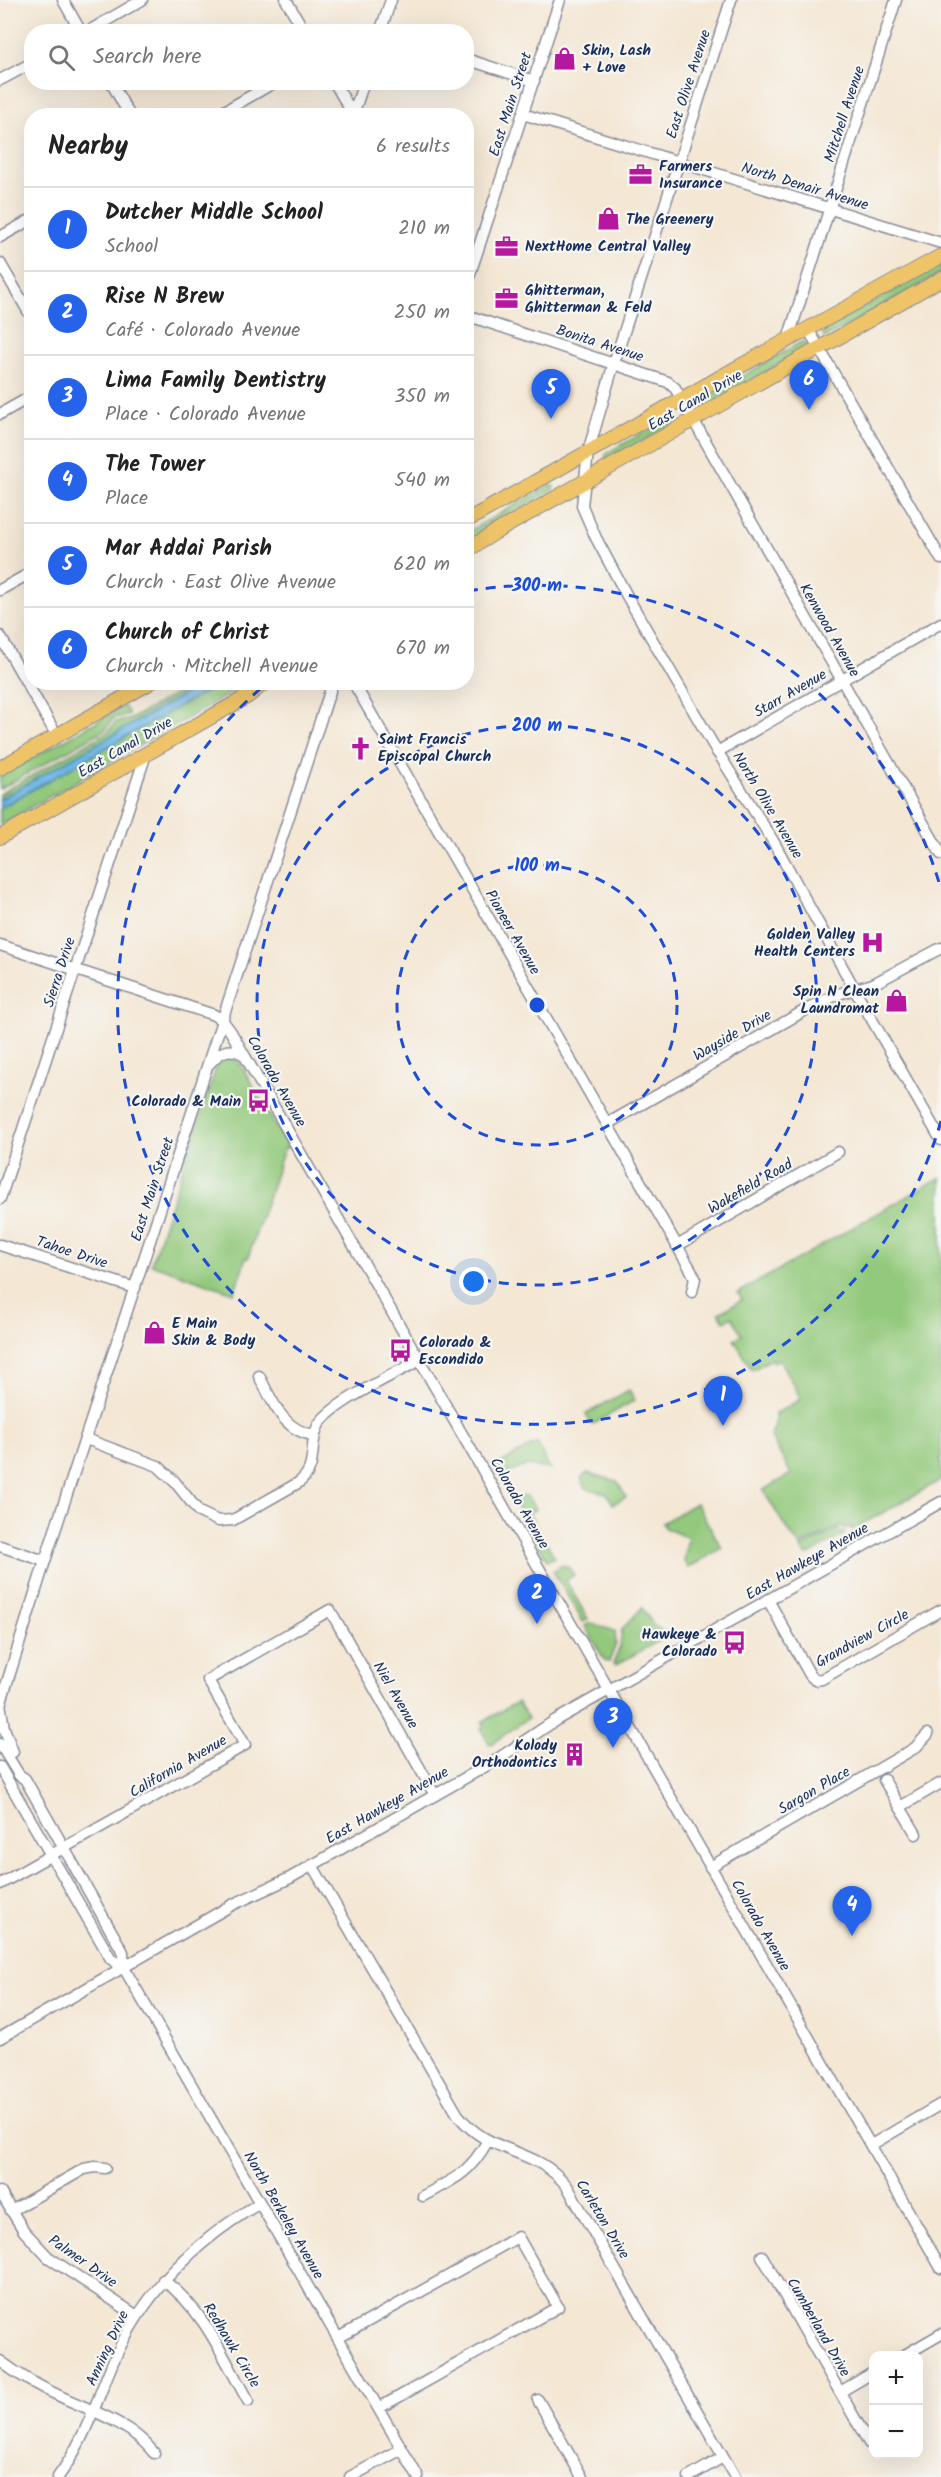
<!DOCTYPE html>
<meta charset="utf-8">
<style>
body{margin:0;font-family:Kalam,sans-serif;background:#f6f6f6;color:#222}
.controls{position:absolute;right:18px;bottom:18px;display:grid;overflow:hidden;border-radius:12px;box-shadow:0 6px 24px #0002}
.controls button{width:54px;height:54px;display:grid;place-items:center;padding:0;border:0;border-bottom:2px solid #e0e0e0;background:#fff;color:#222;font:30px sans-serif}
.you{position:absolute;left:474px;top:1282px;width:21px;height:21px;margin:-15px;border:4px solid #fff;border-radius:50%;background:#1a73e8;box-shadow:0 0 0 9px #1a73e833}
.badge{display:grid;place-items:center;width:39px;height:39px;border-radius:50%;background:#2563eb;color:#fff;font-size:20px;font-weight:700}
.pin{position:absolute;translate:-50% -50px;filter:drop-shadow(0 2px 3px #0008)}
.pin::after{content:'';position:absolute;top:32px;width:21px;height:18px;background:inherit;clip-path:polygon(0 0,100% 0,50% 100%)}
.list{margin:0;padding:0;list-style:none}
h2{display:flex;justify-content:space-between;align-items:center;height:78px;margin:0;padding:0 24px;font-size:26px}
h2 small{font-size:20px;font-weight:400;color:#767676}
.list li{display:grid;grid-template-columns:39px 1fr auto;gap:18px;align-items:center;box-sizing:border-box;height:84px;padding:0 24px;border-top:2px solid #e0e0e0}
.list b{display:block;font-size:22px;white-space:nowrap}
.list p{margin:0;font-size:20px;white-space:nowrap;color:#767676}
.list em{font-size:20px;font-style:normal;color:#767676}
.icon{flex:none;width:33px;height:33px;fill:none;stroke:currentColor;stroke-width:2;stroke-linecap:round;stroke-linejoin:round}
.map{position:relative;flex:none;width:941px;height:2477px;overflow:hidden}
.search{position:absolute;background:#fff;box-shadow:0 6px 24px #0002;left:24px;top:24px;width:450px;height:66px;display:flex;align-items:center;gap:15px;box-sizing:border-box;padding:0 21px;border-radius:24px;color:#767676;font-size:22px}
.panel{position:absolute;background:#fff;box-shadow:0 6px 24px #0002;left:24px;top:108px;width:450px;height:582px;border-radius:24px}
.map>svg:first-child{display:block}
.green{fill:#93c97b;stroke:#577c6c;stroke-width:1.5}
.water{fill:#6cb6e4;stroke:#4472a1;stroke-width:1.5}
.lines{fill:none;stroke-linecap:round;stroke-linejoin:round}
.minor-casing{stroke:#888b99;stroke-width:13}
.major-casing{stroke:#888b99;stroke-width:16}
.minor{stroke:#fff;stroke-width:10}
.major{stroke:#efc469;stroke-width:14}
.ring{fill:none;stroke:#1d4ed8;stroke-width:3;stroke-dasharray:10 8}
.labels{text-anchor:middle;stroke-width:4.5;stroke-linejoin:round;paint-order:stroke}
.poi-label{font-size:15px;font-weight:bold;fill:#1b2f5e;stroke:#f6f6f2;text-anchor:start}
.street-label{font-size:15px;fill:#1b2f5e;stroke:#f6f6f2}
.centre{fill:#1d4ed8;stroke:#f6f6f2;stroke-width:3}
.ring-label{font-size:18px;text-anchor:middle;font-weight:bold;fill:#1d4ed8;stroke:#f6f6f2;stroke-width:4.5;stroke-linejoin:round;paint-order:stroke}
</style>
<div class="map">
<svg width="941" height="2477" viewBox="0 0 941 2477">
<rect width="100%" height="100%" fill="#f6f6f2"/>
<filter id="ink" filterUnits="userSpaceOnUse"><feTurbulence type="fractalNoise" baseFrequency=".0167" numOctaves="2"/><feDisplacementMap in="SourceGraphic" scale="12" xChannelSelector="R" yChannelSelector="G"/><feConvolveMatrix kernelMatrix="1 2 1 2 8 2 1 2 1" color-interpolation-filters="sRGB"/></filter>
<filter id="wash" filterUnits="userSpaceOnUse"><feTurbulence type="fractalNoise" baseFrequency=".008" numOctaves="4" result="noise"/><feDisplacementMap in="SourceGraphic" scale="24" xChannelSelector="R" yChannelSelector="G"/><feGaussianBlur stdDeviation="1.35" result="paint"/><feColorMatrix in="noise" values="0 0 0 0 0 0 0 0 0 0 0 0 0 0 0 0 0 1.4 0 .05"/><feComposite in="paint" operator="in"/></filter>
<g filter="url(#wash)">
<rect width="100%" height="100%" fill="#f4e7d4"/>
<g class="green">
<path d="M941,263v10l-116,65 -2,-2 1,-6z"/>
<path d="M801,342h4l3,5 -110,64 -3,-2 1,-6z"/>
<path d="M676,414l4,6 -73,41 -2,-3 2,-5z"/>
<path d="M550,485l4,1 -1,4 -66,37 -20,16 -1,-10z"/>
<path d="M196,683h8l-204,116v-5l108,-62 8,-10 13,-2z"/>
<path d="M221,683h28l-249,142v-17z"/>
<path d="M124,706l5,8 -15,4 -8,11 -106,60v-13z"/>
<path d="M230,1057l10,6 48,84 -4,2 -36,109h-2l-12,35 -83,-29 66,-199 4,-6z"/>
<path d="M941,1177v303l-89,50 -2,-4 -5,3 -3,-4 -42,21 -14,-18 -23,-38 28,-16 -21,-39 5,-9v-12l26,-15 -22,-40 -6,3 -2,-3 -19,11 -18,-31 8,-4 -10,-18 -8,4 -5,-8 23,-13 -4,-7z"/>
<path d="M629,1390l6,10 -43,25 -6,-11z"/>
<path d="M537,1443l13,26 -24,-3 -25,10 -6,-10z"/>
<path d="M587,1473l30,8 9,16 -13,7 -6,-10 -21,-6 -5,-10z"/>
<path d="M524,1495l4,2 7,12 -6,5 26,43 -8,3 -33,-58z"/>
<path d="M696,1503l26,45 -34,20 -4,-7 4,-23 -23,-10 -3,-5z"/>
<path d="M839,1529l6,5 -36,21 -4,-1 -4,-6z"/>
<path d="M561,1565l7,2 6,8 -8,5 22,39 -5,3 -30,-51z"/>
<path d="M642,1608l10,15 15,13 -51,29 -3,-1 7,-17 2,-18z"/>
<path d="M590,1623l25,8 1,13 -7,18 -4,-1 -20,-35z"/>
<path d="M517,1702l11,16 -38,27 -9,-15 4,-5 -3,-3z"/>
</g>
<path class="water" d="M204,683h17l-221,125v-9z"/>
</g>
<g filter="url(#ink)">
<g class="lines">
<defs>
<g id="minor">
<path d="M63,0l18,32"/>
<path d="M286,0l19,32"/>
<path d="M731,0l-117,363 -26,89 -6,54 14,32 31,58 85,147 61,98 82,149 86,150"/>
<path d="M87,32l55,-32"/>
<path d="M380,32l11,-32"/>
<path d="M466,59l68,22"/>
<path d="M0,80l32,-17"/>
<path d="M111,82l19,34"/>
<path d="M334,82l20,34"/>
<path d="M523,114l418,129"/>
<path d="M353,115l11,-33"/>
<path d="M216,116l59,-34"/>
<path d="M0,237l32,-18"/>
<path d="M0,263l32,55"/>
<path d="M466,286l94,-286"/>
<path d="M466,315l202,67 7,6 266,466"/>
<path d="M808,329l133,230"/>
<path d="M788,339l108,-339"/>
<path d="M0,414l32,-18"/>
<path d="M0,590l32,-18"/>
<path d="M0,636l57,100"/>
<path d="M353,682l338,588 4,8 -3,14"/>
<path d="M717,752l224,-129"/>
<path d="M0,945l214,70 9,6 8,11 710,1236"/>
<path d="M210,1063c10,-12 19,-16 33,-9"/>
<path d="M607,1124l197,-113 34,-17 35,-10 68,-36"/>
<path d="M0,1199l146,-445"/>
<path d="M0,1245l135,43"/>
<path d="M677,1246l161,-94"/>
<path d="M259,1376c13,24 24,56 56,59"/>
<path d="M86,1439l72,27 17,16 24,30 19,9 15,-1 65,-37c22,-16 9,-38 21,-59 15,-22 76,-50 101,-64"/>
<path d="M0,1546l45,15"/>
<path d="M768,1600l42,75 5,5 7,-1 119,-69"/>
<path d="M0,1703l4,25 9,24"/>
<path d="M0,1705l45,-144 288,-879"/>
<path d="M0,1744l19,31 6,4 98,173 1,16"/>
<path d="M0,1767l111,192 13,9 294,509"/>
<path d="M884,1780l32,54"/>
<path d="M900,1807l41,-24"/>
<path d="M312,1865l146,250c33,42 76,30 109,71l168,291"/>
<path d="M710,1867l205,-119 13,-14"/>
<path d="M0,1884l245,-139 -37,-65 122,-70 105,185"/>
<path d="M0,2038l232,-133 58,-27 203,-116 63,-42 385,-218"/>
<path d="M871,2145l70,-41"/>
<path d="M0,2192l24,39 24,26 89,59"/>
<path d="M423,2196c31,-17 46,-22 64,-54"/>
<path d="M11,2211l73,-42 11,-2 10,1"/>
<path d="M762,2256l107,187"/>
<path d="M163,2280c41,29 61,79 85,121"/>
<path d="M338,2338l180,-101 40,70 -179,101"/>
<path d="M903,2356l38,-22"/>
<path d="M0,2361c20,15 41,27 64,37 33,15 66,25 90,55"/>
<path d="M840,2392l34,-20"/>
<path d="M538,2400l44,77"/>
<path d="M58,2477c26,-35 38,-75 55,-115 31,-71 82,-121 147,-159"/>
<path d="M350,2477l52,-28"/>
<path d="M689,2477l34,-20"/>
</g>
<g id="major">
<path d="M466,521l269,-152 206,-113"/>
<path d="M466,551l28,-18 447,-254"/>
<path d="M0,768l151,-86"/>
<path d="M0,837l248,-141 17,-14"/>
</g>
</defs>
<use href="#minor" class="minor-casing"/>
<use href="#major" class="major-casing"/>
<use href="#minor" class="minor"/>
<use href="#major" class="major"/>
</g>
</g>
<g class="ring">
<circle cx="537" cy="1005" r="140"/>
<circle cx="537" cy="1005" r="280"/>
<path d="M941 1121A420 420 0 1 1 267 683M468 591A420 420 0 0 1 941 889"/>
</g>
<defs>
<symbol id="shop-bare" viewBox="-9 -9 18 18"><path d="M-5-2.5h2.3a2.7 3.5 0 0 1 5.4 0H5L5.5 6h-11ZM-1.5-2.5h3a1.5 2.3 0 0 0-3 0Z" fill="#b5179e" stroke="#f6f6f2" stroke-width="2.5" paint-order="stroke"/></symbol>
<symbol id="office-bare" viewBox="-9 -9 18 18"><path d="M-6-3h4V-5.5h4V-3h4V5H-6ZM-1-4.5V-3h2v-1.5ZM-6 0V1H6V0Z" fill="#b5179e" stroke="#f6f6f2" stroke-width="2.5" paint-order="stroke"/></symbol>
<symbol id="church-bare" viewBox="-9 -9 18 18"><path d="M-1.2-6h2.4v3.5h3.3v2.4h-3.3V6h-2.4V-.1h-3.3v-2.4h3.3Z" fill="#b5179e" stroke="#f6f6f2" stroke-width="2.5" paint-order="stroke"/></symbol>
<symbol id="hospital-bare" viewBox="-9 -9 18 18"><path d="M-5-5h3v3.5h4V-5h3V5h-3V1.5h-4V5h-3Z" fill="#b5179e" stroke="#f6f6f2" stroke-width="2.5" paint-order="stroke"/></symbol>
<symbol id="bus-bare" viewBox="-9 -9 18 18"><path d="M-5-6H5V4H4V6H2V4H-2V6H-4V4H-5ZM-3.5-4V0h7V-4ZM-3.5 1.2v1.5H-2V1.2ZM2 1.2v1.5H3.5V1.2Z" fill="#b5179e" stroke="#f6f6f2" stroke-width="2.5" paint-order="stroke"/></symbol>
<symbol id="building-bare" viewBox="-9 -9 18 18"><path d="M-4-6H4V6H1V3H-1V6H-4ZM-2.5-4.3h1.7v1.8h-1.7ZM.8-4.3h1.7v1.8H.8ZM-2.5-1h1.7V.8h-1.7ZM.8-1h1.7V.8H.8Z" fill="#b5179e" stroke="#f6f6f2" stroke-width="2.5" paint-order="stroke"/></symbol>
</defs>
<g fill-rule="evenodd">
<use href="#shop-bare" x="548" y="42" width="33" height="33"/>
<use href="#office-bare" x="624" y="158" width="33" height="33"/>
<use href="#shop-bare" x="592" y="202" width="33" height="33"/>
<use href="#office-bare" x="490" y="230" width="33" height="33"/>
<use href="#office-bare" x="490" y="282" width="33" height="33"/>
<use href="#church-bare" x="344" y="732" width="33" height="33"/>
<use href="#hospital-bare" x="856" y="926" width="33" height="33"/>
<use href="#shop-bare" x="880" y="984" width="33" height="33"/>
<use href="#bus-bare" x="242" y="1084" width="33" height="33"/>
<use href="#shop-bare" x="138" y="1316" width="33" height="33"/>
<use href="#bus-bare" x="384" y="1334" width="33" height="33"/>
<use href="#bus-bare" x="718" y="1626" width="33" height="33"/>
<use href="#building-bare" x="558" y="1738" width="33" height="33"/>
</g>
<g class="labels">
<g class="poi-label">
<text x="582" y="55">Skin, Lash<tspan x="582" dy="17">+ Love</tspan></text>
<text x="659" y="171">Farmers<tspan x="659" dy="17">Insurance</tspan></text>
<text x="626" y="224">The Greenery</text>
<text x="525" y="251">NextHome Central Valley</text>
<text x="525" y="295">Ghitterman,<tspan x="525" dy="17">Ghitterman &amp; Feld</tspan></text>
<text x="378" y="744">Saint Francis<tspan x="378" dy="17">Episcopal Church</tspan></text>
<text x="855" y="939" text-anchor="end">Golden Valley<tspan x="855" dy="17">Health Centers</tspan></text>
<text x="879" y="996" text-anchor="end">Spin N Clean<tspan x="879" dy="17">Laundromat</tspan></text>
<text x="241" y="1106" text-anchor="end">Colorado &amp; Main</text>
<text x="172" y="1328">E Main<tspan x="172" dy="17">Skin &amp; Body</tspan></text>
<text x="419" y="1347">Colorado &amp;<tspan x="419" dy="17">Escondido</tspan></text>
<text x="717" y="1639" text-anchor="end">Hawkeye &amp;<tspan x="717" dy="17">Colorado</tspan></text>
<text x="557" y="1750" text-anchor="end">Kolody<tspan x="557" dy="17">Orthodontics</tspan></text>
</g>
<g class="street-label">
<text transform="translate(688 84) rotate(-72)" y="5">East Olive Avenue</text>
<text transform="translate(510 104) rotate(-72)" y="5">East Main Street</text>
<text transform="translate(844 114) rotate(-72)" y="5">Mitchell Avenue</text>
<text transform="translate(805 186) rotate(17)" y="5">North Denair Avenue</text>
<text transform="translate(600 343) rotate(18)" y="5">Bonita Avenue</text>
<text transform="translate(695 400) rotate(-30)" y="5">East Canal Drive</text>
<text transform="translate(830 630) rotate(60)" y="5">Kenwood Avenue</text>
<text transform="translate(790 693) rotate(-30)" y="5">Starr Avenue</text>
<text transform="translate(125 747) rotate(-30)" y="5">East Canal Drive</text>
<text transform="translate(768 805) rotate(59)" y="5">North Olive Avenue</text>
<text transform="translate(513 932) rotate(60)" y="5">Pioneer Avenue</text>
<text transform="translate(59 972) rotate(-72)" y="5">Sierra Drive</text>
<text transform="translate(732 1035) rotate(-30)" y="5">Wayside Drive</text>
<text transform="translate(277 1081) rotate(60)" y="5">Colorado Avenue</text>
<text transform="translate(750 1186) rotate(-30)" y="5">Wakefield Road</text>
<text transform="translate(152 1189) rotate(-72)" y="5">East Main Street</text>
<text transform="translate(72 1252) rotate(18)" y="5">Tahoe Drive</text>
<text transform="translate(520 1503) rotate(60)" y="5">Colorado Avenue</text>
<text transform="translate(807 1561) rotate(-30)" y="5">East Hawkeye Avenue</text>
<text transform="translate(862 1638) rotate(-29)" y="5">Grandview Circle</text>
<text transform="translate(396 1695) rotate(60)" y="5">Niel Avenue</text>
<text transform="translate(178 1766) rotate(-30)" y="5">California Avenue</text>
<text transform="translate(814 1790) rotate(-30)" y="5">Sargon Place</text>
<text transform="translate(387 1805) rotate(-30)" y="5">East Hawkeye Avenue</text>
<text transform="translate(761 1925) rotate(60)" y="5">Colorado Avenue</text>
<text transform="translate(284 2215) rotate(60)" y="5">North Berkeley Avenue</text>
<text transform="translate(603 2219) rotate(59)" y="5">Carleton Drive</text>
<text transform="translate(83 2261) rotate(35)" y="5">Palmer Drive</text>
<text transform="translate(819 2327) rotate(60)" y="5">Cumberland Drive</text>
<text transform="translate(232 2345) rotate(59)" y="5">Redhawk Circle</text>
<text transform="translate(107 2348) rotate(-65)" y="5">Anning Drive</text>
</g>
</g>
<circle cx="537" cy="1005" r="9" class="centre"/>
<g class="ring-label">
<text x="537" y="591">300 m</text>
<text x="537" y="731">200 m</text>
<text x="537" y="871">100 m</text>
</g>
</svg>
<div class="controls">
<button>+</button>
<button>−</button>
</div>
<div class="you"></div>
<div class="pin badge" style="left:723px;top:1426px">1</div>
<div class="pin badge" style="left:537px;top:1624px">2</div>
<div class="pin badge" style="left:613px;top:1748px">3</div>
<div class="pin badge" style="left:852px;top:1936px">4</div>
<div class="pin badge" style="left:551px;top:419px">5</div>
<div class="pin badge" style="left:809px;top:410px">6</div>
<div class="search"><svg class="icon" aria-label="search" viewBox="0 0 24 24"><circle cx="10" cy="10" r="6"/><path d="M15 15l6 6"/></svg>Search here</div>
<section class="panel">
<h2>Nearby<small>6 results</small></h2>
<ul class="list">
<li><span class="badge">1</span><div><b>Dutcher Middle School</b><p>School</p></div><em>210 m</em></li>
<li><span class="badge">2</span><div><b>Rise N Brew</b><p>Café · Colorado Avenue</p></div><em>250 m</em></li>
<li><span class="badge">3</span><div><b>Lima Family Dentistry</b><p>Place · Colorado Avenue</p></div><em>350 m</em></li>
<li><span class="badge">4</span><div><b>The Tower</b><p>Place</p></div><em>540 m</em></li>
<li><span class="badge">5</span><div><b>Mar Addai Parish</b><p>Church · East Olive Avenue</p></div><em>620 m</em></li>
<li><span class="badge">6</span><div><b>Church of Christ</b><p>Church · Mitchell Avenue</p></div><em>670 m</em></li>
</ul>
</section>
</div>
